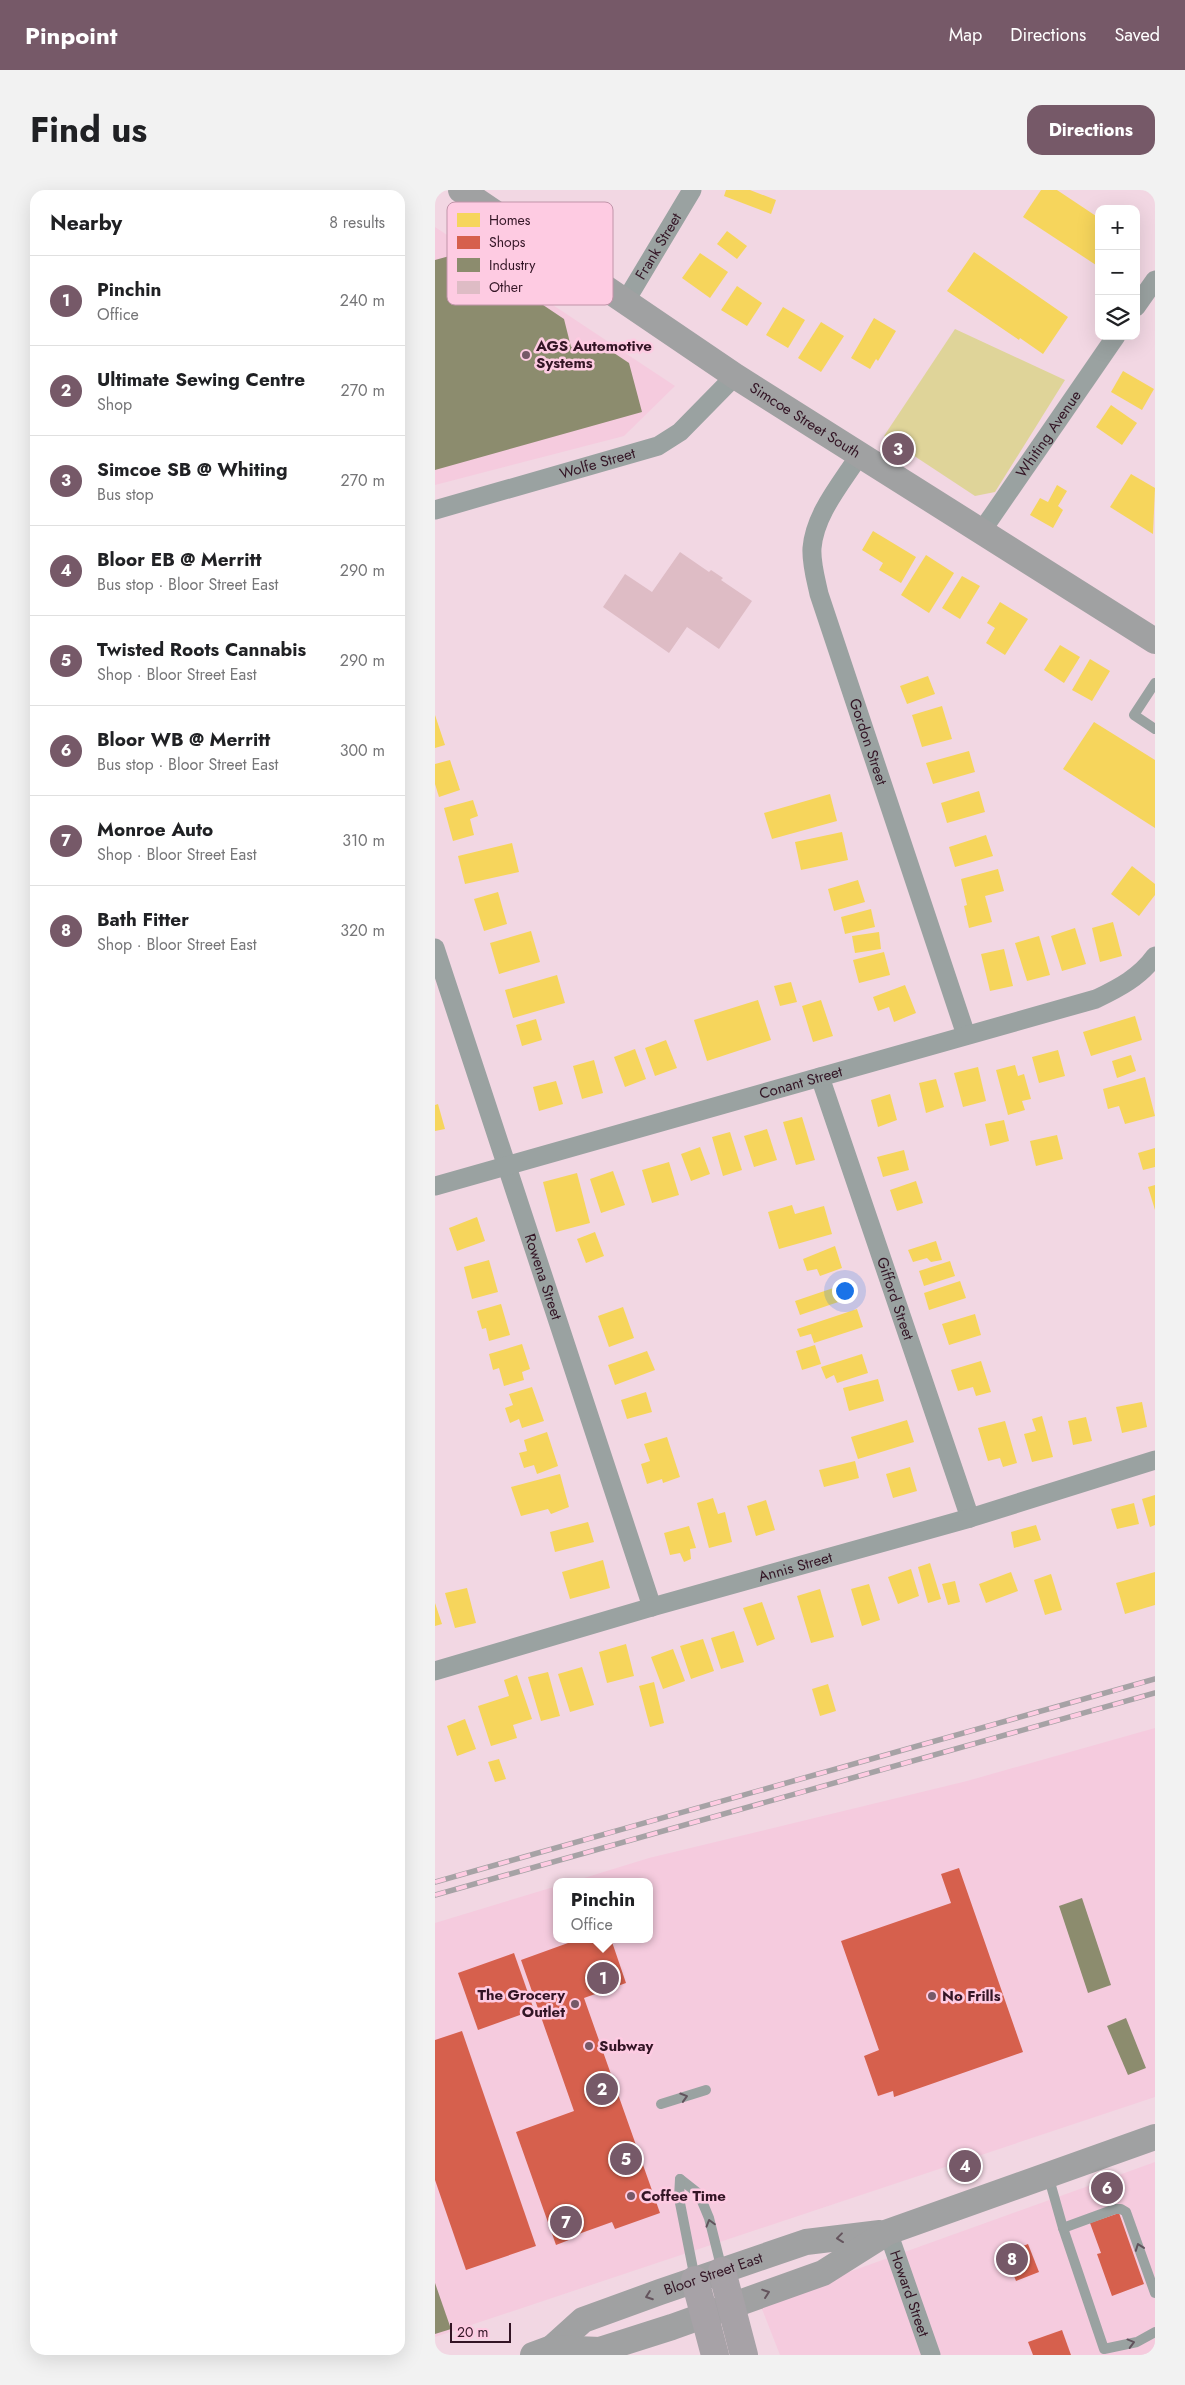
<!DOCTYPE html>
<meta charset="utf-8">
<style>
body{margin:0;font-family:Jost,sans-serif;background:#f2f2f2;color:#202124}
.controls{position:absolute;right:15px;top:15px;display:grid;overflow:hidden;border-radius:10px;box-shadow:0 5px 20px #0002}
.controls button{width:45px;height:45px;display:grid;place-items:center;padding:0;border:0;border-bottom:1px solid #e0e0e0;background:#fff;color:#202124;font:25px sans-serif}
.scale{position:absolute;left:15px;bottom:12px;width:61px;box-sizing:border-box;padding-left:5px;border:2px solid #331525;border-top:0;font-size:14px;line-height:18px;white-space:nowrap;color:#331525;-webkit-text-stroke:4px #fecbe2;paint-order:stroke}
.you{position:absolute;left:409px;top:1100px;width:18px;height:18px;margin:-12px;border:4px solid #fff;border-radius:50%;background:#1a73e8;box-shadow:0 0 0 8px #1a73e833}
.badge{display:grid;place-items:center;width:32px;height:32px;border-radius:50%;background:#765968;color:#fff;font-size:16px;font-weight:700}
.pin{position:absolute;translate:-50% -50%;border:2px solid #fff;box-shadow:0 1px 5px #0006}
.popup{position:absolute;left:118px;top:1688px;width:100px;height:65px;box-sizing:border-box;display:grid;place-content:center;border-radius:10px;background:#fff;filter:drop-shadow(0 1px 4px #0005);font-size:16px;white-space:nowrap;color:#757577}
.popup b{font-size:19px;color:#202124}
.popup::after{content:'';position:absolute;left:50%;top:100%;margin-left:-10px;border:10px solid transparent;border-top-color:#fff}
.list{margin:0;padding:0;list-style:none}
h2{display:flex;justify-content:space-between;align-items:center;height:65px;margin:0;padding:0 20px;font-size:21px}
h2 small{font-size:16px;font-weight:400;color:#757577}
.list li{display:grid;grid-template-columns:32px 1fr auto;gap:15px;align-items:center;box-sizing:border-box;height:90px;padding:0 20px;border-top:1px solid #e0e0e0}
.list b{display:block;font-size:19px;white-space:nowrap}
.list p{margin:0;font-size:16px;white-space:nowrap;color:#757577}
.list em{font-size:16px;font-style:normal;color:#757577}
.icon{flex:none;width:28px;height:28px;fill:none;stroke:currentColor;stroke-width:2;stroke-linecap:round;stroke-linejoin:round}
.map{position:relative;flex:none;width:720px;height:2165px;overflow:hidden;border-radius:15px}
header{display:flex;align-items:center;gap:30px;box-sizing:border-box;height:70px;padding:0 25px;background:#765968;color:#fff}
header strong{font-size:24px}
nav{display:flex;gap:28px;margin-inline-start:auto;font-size:18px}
.intro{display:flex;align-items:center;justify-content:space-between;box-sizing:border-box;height:120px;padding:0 30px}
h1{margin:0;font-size:35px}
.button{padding:12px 22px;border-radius:15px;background:#765968;color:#fff;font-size:18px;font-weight:700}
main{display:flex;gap:30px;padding:0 30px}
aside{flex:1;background:#fff;border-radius:15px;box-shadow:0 5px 20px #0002}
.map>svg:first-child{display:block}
.built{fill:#f5cbde}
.green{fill:#dfd499}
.homes{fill:#f6d55c}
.shops{fill:#d6604d}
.industry{fill:#8c8c6e}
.building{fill:#debcc5}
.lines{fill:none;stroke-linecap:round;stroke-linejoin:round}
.lane{stroke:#9aa2a1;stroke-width:10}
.street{stroke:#9aa2a1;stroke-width:19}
.secondary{stroke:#a0a1a2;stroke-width:26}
.highway{stroke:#a7a2a7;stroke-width:28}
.rail-casing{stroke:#a6a2a5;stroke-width:5.5}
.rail{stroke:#fecbe2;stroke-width:4;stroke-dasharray:11;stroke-linecap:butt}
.oneway{stroke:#61545d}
.oneway2{stroke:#64545d}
.poi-dot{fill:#765968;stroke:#fecbe2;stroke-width:2}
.labels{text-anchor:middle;stroke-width:5;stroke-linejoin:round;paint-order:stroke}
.street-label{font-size:15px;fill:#331525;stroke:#fecbe2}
.poi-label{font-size:15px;font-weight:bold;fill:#331525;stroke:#fecbe2;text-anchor:start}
.key{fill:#fecbe2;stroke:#c194a9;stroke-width:1}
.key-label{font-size:14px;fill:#331525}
</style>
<header>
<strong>Pinpoint</strong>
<nav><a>Map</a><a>Directions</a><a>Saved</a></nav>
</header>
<div class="intro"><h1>Find us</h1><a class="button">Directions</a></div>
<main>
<aside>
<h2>Nearby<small>8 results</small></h2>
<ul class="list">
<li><span class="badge">1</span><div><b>Pinchin</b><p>Office</p></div><em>240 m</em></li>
<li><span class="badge">2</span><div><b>Ultimate Sewing Centre</b><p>Shop</p></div><em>270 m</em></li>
<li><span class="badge">3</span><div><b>Simcoe SB @ Whiting</b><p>Bus stop</p></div><em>270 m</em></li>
<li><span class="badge">4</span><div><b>Bloor EB @ Merritt</b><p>Bus stop · Bloor Street East</p></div><em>290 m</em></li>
<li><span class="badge">5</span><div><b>Twisted Roots Cannabis</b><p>Shop · Bloor Street East</p></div><em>290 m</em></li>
<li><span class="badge">6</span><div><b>Bloor WB @ Merritt</b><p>Bus stop · Bloor Street East</p></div><em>300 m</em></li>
<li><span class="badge">7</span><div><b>Monroe Auto</b><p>Shop · Bloor Street East</p></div><em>310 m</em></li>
<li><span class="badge">8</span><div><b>Bath Fitter</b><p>Shop · Bloor Street East</p></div><em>320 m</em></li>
</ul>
</aside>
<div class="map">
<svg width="720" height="2165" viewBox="0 0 720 2165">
<rect width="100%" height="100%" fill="#f2d7e3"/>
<g class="built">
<path d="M0,37l240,159 -51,50 -189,49z"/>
<path d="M720,1538v369l-720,240v-414l122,-37v53h92v-57h-78l78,-24 318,-77z"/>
<path d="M720,1972v193h-375l-20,-51z"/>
</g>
<path class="green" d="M520,139l110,51 -70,112 -20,4 -91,-60z"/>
<g class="homes">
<path d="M291,0h24l26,10 -5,14 -47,-18z"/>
<path d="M606,0h16l42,28v49l-76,-50z"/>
<path d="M292,41l20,15 -10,13 -20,-15z"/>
<path d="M539,62l94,65 -25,37 -23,-16 -1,2 -72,-49z"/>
<path d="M265,63l28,19 -18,26 -28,-20z"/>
<path d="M302,96l25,17 -15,23 -26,-16z"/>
<path d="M348,117l22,13 -17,28 -22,-13z"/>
<path d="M439,128l22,13 -18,30 -2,-2 -6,10 -19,-11z"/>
<path d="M386,132l23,14 -23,36 -23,-14z"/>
<path d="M688,181l31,18 -12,21 -31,-18z"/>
<path d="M676,215l26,18 -15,22 -26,-18z"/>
<path d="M696,284l24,14 -2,46 -43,-27z"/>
<path d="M622,295l10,6 -9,15 5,4 -10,18 -23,-13 10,-17 8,4z"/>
<path d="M438,341l43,26 -15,26 -22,-13 4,-7 -21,-13z"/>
<path d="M491,365l28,18 -25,40 -28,-18z"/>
<path d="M527,386l18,10 -20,33 -18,-11z"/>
<path d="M565,412l28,17 -23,36 -19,-12 9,-15 -8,-5z"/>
<path d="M625,455l20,12 -16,26 -20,-13z"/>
<path d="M655,469l20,12 -18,30 -20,-11z"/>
<path d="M493,486l7,18 -28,10 -7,-18z"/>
<path d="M507,516l10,33 -30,8 -10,-32z"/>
<path d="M0,525l10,30 -10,3z"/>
<path d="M659,532l61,38v68l-92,-59z"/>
<path d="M534,561l6,21 -42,12 -7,-21z"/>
<path d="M15,570l10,30 -21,7 -4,-13v-20z"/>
<path d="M544,601l6,21 -38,11 -6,-20z"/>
<path d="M395,604l7,27 -65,18 -8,-26z"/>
<path d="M38,610l5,16 -8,3 4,16 -21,6 -9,-33z"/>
<path d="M407,642l6,28 -47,10 -6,-28z"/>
<path d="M551,645l7,21 -38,11 -6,-20z"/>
<path d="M77,653l7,29 -54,12 -7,-28z"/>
<path d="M697,676l23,18v11l-16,21 -28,-22z"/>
<path d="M563,679l6,22 -19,5 7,26 -23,6 -5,-22 3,-1 -6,-26z"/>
<path d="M423,690l7,22 -31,9 -6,-22z"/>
<path d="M63,702l9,32 -23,7 -10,-32z"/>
<path d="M436,719l4,18 -30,7 -4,-17z"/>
<path d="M678,732l9,34 -22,6 -8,-34z"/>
<path d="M640,738l11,36 -24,7 -11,-35z"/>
<path d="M96,741l9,31 -41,12 -9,-31z"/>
<path d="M444,742l2,17 -26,4 -3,-17z"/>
<path d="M604,746l11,39 -23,6 -12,-38z"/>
<path d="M569,759l9,37 -23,5 -9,-37z"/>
<path d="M449,762l6,23 -31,8 -6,-23z"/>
<path d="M122,785l8,28 -52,15 -8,-28z"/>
<path d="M356,792l6,20 -17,4 -6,-20z"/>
<path d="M470,795l11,28 -22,9 -5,-15 -11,4 -5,-14z"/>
<path d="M323,810l13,40 -64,21 -13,-41z"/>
<path d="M386,810l12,36 -20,6 -11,-36z"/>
<path d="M700,826l7,24 -51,16 -8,-24z"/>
<path d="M101,829l6,21 -20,6 -6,-21z"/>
<path d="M231,850l11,28 -22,8 -10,-28z"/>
<path d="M200,859l11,30 -21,8 -11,-30z"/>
<path d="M623,860l7,26 -26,7 -7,-26z"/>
<path d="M696,865l5,16 -19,7 -5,-17z"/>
<path d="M159,870l9,33 -21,6 -9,-33z"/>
<path d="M580,875l3,11 6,-2 7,25 -9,2 3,9 -17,5 -12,-45z"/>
<path d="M543,877l8,34 -23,6 -9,-34z"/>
<path d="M710,887l10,39 -30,8 -6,-18 -11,3 -5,-20z"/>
<path d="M501,889l8,28 -18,6 -7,-30z"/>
<path d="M121,891l7,23 -24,7 -6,-24z"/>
<path d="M455,904l7,26 -19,7 -7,-27z"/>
<path d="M3,914l7,25 -10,2v-26z"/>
<path d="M367,927l13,43 -19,5 -13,-43z"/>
<path d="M569,930l5,21 -19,5 -5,-22z"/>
<path d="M332,939l10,31 -23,7 -10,-31z"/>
<path d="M295,942l12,38 -19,6 -11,-39z"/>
<path d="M622,945l6,24 -27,7 -6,-25z"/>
<path d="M265,957l10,27 -19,7 -10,-27z"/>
<path d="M720,958v19l-12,3 -5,-17z"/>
<path d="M469,960l5,20 -26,7 -6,-20z"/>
<path d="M234,972l10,33 -27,8 -10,-33z"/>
<path d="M178,981l12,34 -24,8 -11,-34z"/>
<path d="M142,983l13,50 -34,9 -13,-50z"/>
<path d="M481,991l7,22 -26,8 -7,-21z"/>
<path d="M720,995v25l-7,-23z"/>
<path d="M357,1015l3,9 29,-8 8,28 -53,15 -11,-37z"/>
<path d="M42,1027l8,24 -28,10 -8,-23z"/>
<path d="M160,1042l9,24 -18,7 -9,-24z"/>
<path d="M501,1051l6,19 -11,2 -4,-4 -14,4 -5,-12z"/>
<path d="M400,1056l7,22 -22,8 -3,-7 -10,2 -4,-12z"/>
<path d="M54,1070l9,32 -26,7 -8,-32z"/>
<path d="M515,1071l5,15 -31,10 -5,-15z"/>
<path d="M525,1091l6,17 -37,12 -5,-17z"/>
<path d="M416,1092l5,14 -56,19 -5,-14z"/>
<path d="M66,1114l9,31 -21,6 -3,-13 -4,1 -5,-18z"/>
<path d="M188,1117l11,31 -25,9 -11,-31z"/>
<path d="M422,1119l6,18 -49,16 -3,-9 -11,3 -3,-8z"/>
<path d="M540,1124l6,21 -32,10 -7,-21z"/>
<path d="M87,1154l8,25 -8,3 2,8 -20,6 -5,-18 -6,2 -4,-16z"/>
<path d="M380,1155l6,19 -19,6 -6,-19z"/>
<path d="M212,1161l8,19 -40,15 -7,-20z"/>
<path d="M427,1164l6,19 -31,10 -3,-8 -8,4 -5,-12z"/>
<path d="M546,1171l10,31 -15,4 -3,-9 -15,4 -7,-21z"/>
<path d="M443,1189l6,22 -35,10 -6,-23z"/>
<path d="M97,1197l12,34 -22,7 -3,-9 -9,4 -5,-15 8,-3 -4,-11z"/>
<path d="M211,1202l6,20 -25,7 -6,-19z"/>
<path d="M707,1212l5,25 -25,6 -6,-26z"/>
<path d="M607,1226l11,41 -21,5 -8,-28 12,-3 -4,-12z"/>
<path d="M651,1227l6,24 -19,4 -5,-24z"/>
<path d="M472,1230l7,22 -56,17 -7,-22z"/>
<path d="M570,1231l12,42 -14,4 -3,-9 -12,3 -10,-33z"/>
<path d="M112,1242l11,34 -21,8 -3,-9 -10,3 -5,-15 8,-2 -3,-11z"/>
<path d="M232,1247l13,40 -17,6 -1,-4 -15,5 -6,-20 9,-3 -6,-17z"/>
<path d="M420,1271l4,17 -35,9 -5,-17z"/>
<path d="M475,1277l7,24 -24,7 -7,-24z"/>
<path d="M125,1284l9,33 -18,7 -3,-5 -27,7 -10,-29z"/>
<path d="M720,1305v30l-5,2 -8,-28z"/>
<path d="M278,1308l5,16 7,-2 7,30 -23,6 -12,-45z"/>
<path d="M331,1310l9,30 -19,6 -9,-30z"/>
<path d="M699,1313l5,21 -22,5 -6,-20z"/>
<path d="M153,1332l6,20 -39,10 -5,-20z"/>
<path d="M601,1335l5,15 -27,8 -3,-16z"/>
<path d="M254,1336l7,22 -6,1 1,10 -7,3 -4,-9 -10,2 -6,-22z"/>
<path d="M168,1370l7,28 -40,11 -8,-27z"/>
<path d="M495,1373l11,36 -13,4 -10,-36z"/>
<path d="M476,1379l8,27 -21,8 -10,-27z"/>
<path d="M576,1382l7,19 -32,12 -7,-19z"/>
<path d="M720,1382v33l-30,9 -9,-31z"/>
<path d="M616,1384l11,36 -17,5 -11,-35z"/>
<path d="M520,1391l5,21 -12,3 -6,-21z"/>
<path d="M434,1394l11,36 -18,6 -11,-37z"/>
<path d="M32,1398l9,35 -21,5 -10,-35z"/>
<path d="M385,1399l14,48 -23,6 -14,-47z"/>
<path d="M327,1412l13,37 -18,7 -14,-38z"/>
<path d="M0,1413l7,21 -7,2z"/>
<path d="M299,1441l10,31 -23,7 -10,-31z"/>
<path d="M268,1449l11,32 -23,8 -11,-33z"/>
<path d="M191,1454l8,32 -27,7 -8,-31z"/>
<path d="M238,1459l12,32 -22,8 -12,-32z"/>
<path d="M147,1477l12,38 -24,7 -12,-38z"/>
<path d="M113,1482l12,44 -19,5 -13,-44z"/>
<path d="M82,1485l15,44 -19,6 4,13 -26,8 -13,-40 31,-10 -5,-16z"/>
<path d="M219,1492l10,41 -14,4 -11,-41z"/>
<path d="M393,1494l8,27 -16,5 -8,-27z"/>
<path d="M30,1529l11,30 -19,7 -10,-30z"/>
<path d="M64,1569l7,20 -11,3 -7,-20z"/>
</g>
<g class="shops">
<path d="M524,1678l64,184 -129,45 -1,-6 -15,5 -14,-40 15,-6 -38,-109 110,-38 -10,-29z"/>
<path d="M144,1749h32l15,44 -42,15 76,215 -45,16 -3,-7 -39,14 1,2 -18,7 -40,-113 58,-21 -53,-151z"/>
<path d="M79,1763l20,57 -56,20 -20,-57z"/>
<path d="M27,1841l74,215 -70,24 -31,-90v-140z"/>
<path d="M684,2023l25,71 -32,12 -15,-42 4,-1 -11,-30z"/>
<path d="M593,2054l11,28 -23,9 -11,-28z"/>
<path d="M627,2140l9,25h-38l-5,-13z"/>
</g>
<g class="industry">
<path d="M29,62l100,67 7,28 25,-6 33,22 13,49 -207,58v-210z"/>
<path d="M647,1708l29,87 -23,8 -29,-87z"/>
<path d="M691,1828l20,50 -18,7 -21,-49z"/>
<path d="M0,2093l16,46 -16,5z"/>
</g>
<path class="building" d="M245,362l29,20 2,-2 12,8 -2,2 31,21 -33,48 -32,-22 -18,26 -66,-46 22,-33 27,18z"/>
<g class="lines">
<g class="lane">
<path d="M720,493l-21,32 21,14"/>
<path d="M226,1914l45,-14"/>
<path d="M613,1985l15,53 41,121 33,-7 18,-10"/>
<path d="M245,1989l19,15 10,24 13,52"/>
<path d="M245,1989l-1,19 16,81"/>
<path d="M628,2038l52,-19h6l5,3 29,81"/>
</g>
<g class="street">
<path id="s1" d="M190,112l67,-112"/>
<path d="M701,117l19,-27"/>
<path id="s2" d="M425,264c-18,29 -45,59 -48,94 -1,15 4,32 7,46l147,441"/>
<path id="s3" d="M0,320l223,-64 22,-14 55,-56"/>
<path id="s4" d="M546,342l135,-196"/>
<path id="s5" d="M0,758l217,659"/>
<path id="s6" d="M385,887l150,441"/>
<path id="s7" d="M0,996l661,-187c23,-11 44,-22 59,-43"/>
<path id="s8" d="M0,1481l217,-64 318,-89 185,-58"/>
<path id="s9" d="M453,2042l43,123"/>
</g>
<g class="secondary">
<path id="s10" d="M26,0l274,186 420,265"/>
<path id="s11" d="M117,2158l31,-28 77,-28 146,-50 74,-9"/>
<path d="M98,2165l19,-7 48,2 72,-23 151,-54 65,-41 267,-95"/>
</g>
<g class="highway">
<path d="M287,2081l22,84"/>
<path d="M260,2090l20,75"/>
</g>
<defs>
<g id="rail">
<path d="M0,1692l720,-203"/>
<path d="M0,1705l720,-202"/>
</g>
</defs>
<use href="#rail" class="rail-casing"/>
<use href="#rail" class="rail"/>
</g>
<defs><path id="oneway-chevron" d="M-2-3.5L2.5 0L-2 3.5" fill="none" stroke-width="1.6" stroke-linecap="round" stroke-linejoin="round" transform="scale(1.25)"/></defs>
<g class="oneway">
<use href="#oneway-chevron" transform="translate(249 1907) rotate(-17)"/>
<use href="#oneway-chevron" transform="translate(275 2033) rotate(-106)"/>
<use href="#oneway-chevron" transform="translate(704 2057) rotate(-110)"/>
<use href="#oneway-chevron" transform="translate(696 2153) rotate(-15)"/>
</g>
<g class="oneway2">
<use href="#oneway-chevron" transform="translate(405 2048) rotate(173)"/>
<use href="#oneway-chevron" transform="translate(331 2103) rotate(-19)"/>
<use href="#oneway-chevron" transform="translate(214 2106) rotate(160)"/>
</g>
<g class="poi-dot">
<circle cx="91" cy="165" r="5"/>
<circle cx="497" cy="1806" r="5"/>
<circle cx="140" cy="1814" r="5"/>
<circle cx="154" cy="1856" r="5"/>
<circle cx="196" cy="2006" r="5"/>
</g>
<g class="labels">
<g class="street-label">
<text dy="5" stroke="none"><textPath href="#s1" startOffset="65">Frank Street</textPath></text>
<text dy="5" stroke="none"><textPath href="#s10" startOffset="414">Simcoe Street South</textPath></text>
<text dy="5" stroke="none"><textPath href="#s4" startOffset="119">Whiting Avenue</textPath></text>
<text dy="5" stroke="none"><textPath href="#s3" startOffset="169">Wolfe Street</textPath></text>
<text dy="5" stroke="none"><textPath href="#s2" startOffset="309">Gordon Street</textPath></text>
<text dy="5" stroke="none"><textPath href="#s7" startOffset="380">Conant Street</textPath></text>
<text dy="5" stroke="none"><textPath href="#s5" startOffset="346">Rowena Street</textPath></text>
<text dy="5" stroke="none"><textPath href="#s6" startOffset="234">Gifford Street</textPath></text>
<text dy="5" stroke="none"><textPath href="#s8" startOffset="375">Annis Street</textPath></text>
<text dy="5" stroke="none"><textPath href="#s11" startOffset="180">Bloor Street East</textPath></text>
<text dy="5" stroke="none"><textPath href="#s9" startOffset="65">Howard Street</textPath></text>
</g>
<g class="poi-label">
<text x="101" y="161">AGS Automotive<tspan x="101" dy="17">Systems</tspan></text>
<text x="130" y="1810" text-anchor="end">The Grocery<tspan x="130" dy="17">Outlet</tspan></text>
<text x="507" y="1811">No Frills</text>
<text x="164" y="1861">Subway</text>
<text x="206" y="2011">Coffee Time</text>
</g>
</g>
<rect x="12" y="12" width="166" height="103" rx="8" class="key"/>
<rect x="22" y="23" width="23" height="14" fill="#f6d55c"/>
<rect x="22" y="46" width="23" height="13" fill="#d6604d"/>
<rect x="22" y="68" width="23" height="14" fill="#8c8c6e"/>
<rect x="22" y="91" width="23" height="13" fill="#debcc5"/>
<g class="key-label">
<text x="54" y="35">Homes</text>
<text x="54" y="57">Shops</text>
<text x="54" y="80">Industry</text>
<text x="54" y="102">Other</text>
</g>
</svg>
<div class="controls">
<button>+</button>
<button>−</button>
<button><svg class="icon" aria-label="layers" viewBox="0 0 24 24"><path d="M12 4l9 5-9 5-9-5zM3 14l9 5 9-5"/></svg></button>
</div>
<div class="scale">20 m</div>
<div class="you"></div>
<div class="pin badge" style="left:168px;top:1788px">1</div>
<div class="popup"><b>Pinchin</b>Office</div>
<div class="pin badge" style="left:167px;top:1899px">2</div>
<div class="pin badge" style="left:463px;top:259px">3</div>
<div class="pin badge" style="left:530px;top:1976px">4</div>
<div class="pin badge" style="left:191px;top:1969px">5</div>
<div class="pin badge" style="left:672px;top:1998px">6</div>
<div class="pin badge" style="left:131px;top:2032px">7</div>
<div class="pin badge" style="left:577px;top:2069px">8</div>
</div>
</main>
